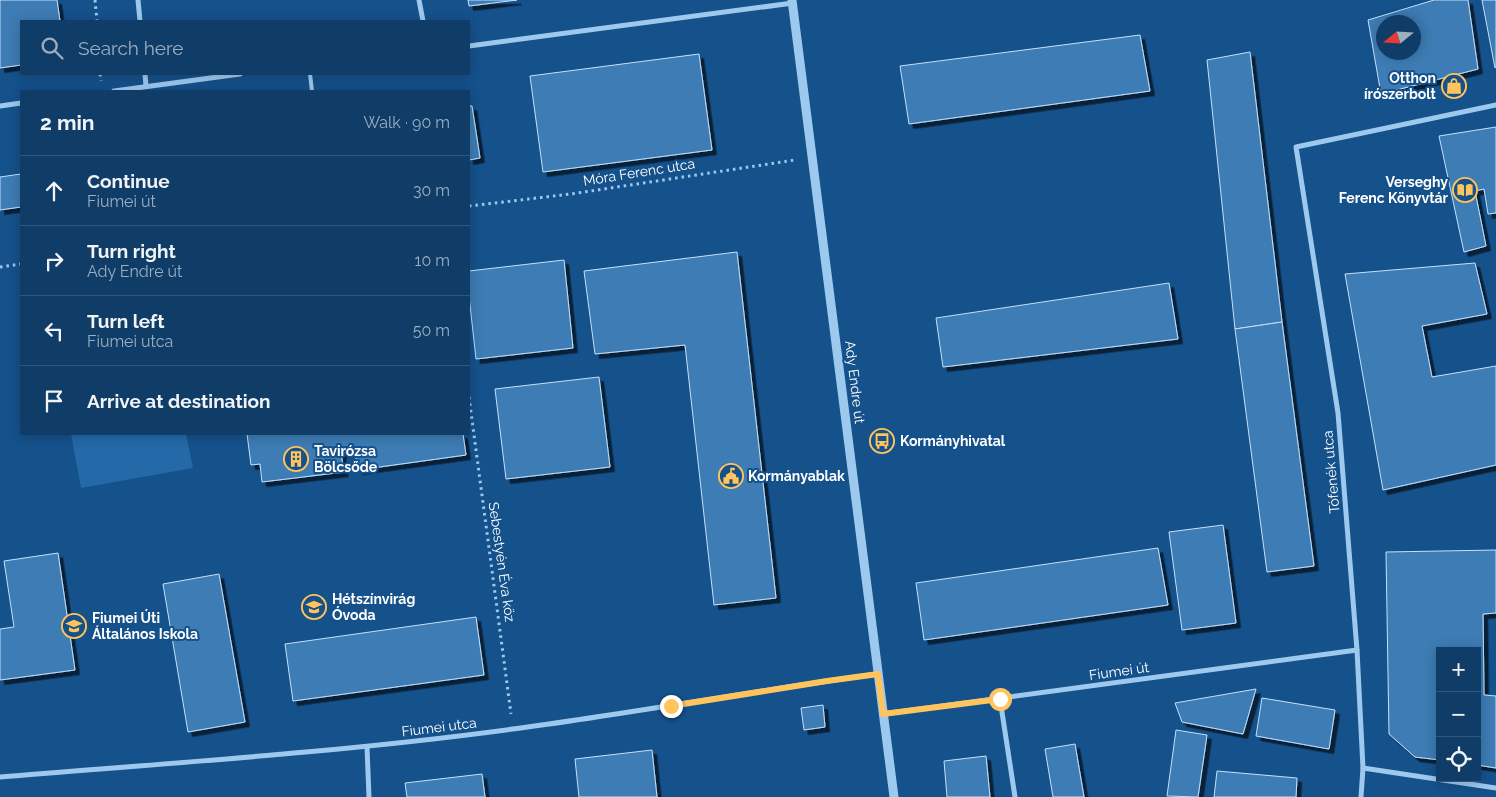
<!DOCTYPE html>
<meta charset="utf-8">
<style>
body{margin:0;font-family:Raleway,sans-serif;background:#19446e;color:#f1f3f6}
.controls{position:absolute;right:15px;bottom:15px;display:grid;overflow:hidden;border-radius:0px;box-shadow:0 2px 12px #0003}
.controls button{width:45px;height:45px;display:grid;place-items:center;padding:0;border:0;border-bottom:1px solid #30567c;background:#103d68;color:#f1f3f6;font:25px sans-serif}
.compass{position:absolute;left:1376px;top:15px;width:45px;height:45px;border-radius:50%;background:#103d68;box-shadow:0 2px 12px #0003;rotate:252deg}
.stop{position:absolute;width:15px;height:15px;margin:-11px;border:4px solid #ffc45c;border-radius:50%;background:#fff}
.stop.end{background:#ffc45c;border-color:#fff;box-shadow:0 1px 5px #0008}
.list{margin:0;padding:0;list-style:none}
h2{display:flex;justify-content:space-between;align-items:center;height:65px;margin:0;padding:0 20px;font-size:21px}
h2 small{font-size:16px;font-weight:400;color:#9caec0}
.list li{display:grid;grid-template-columns:32px 1fr auto;gap:15px;align-items:center;box-sizing:border-box;height:70px;padding:0 20px;border-top:1px solid #30567c}
.list b{display:block;font-size:19px;white-space:nowrap}
.list p{margin:0;font-size:16px;white-space:nowrap;color:#9caec0}
.list em{font-size:16px;font-style:normal;color:#9caec0}
.icon{flex:none;width:28px;height:28px;fill:none;stroke:currentColor;stroke-width:2;stroke-linecap:round;stroke-linejoin:round}
.map{position:relative;flex:none;width:1496px;height:797px;overflow:hidden}
.search{position:absolute;background:#103d68;box-shadow:0 2px 12px #0003;left:20px;top:20px;width:450px;height:55px;display:flex;align-items:center;gap:12px;box-sizing:border-box;padding:0 18px;border-radius:0px;color:#9caec0;font-size:19px}
.panel{position:absolute;background:#103d68;box-shadow:0 2px 12px #0003;left:20px;top:90px;width:450px;height:345px;border-radius:0px}
.map>svg:first-child{display:block}
.green{fill:#2469a8}
.building{fill:#3d7bb4;stroke:#c4e1fb;fill-rule:evenodd;filter:url(#shadow)}
.lines{fill:none;stroke-linecap:round;stroke-linejoin:round}
.path{stroke:#9ec9ef;stroke-width:3;stroke-dasharray:2.5 4;stroke-linecap:butt}
.service{stroke:#9ec9ef;stroke-width:4}
.minor{stroke:#9ec9ef;stroke-width:5}
.tertiary{stroke:#9ec9ef;stroke-width:9}
.route{stroke:#ffc45c;stroke-width:6}
.labels{text-anchor:middle;stroke-width:4;stroke-linejoin:round;paint-order:stroke}
.poi-label{font-size:14px;font-weight:bold;fill:#fff;stroke:#15518b;text-anchor:start}
.street-label{font-size:14px;fill:#fff;stroke:#15518b}
</style>
<div class="map">
<svg width="1496" height="797" viewBox="0 0 1496 797">
<defs>
<filter id="shadow"><feDropShadow dx="4.5" dy="4.5" stdDeviation="0" flood-color="#0009"/></filter>
</defs>
<rect width="100%" height="100%" fill="#15518b"/>
<path class="green" d="M71,434h115l7,34 -112,20z"/>
<g class="building">
<path d="M0,0h57l3,21h-39v44l-21,3z"/>
<path d="M468,0h49l-48,6z"/>
<path d="M1434,0h34l10,69 -97,25 -13,-74zM1384,22h30v30h-30z"/>
<path d="M1482,0h14v67l-1,1z"/>
<path d="M1140,35l10,56 -241,33 -9,-58z"/>
<path d="M1250,52l32,270 -47,7 -28,-269z"/>
<path d="M699,54l13,96 -169,22 -13,-96z"/>
<path d="M469,106h3l8,52 -11,2z"/>
<path d="M1496,127v86l-8,1 -4,-25 -9,2 11,55 -22,6 -25,-116z"/>
<path d="M21,174v33l-21,3v-33z"/>
<path d="M737,252l39,346 -62,7 -29,-260 -90,9 -11,-83z"/>
<path d="M564,260l9,88 -97,11 -7,-63v-25z"/>
<path d="M1475,263l12,51 -65,12 10,51 64,-11v99l-113,25 -38,-216z"/>
<path d="M1169,283l9,56 -235,28 -7,-49z"/>
<path d="M1282,322l32,244 -47,6 -32,-243z"/>
<path d="M599,377l11,90 -104,12 -11,-90z"/>
<path d="M247,434h216l3,21 -108,15 -3,-18 -14,1 3,19 -82,10 -2,-18 -9,1z"/>
<path d="M1223,525l13,98 -54,7 -13,-98z"/>
<path d="M1158,548l10,57 -244,35 -8,-57z"/>
<path d="M1496,550v63l-13,1 1,81 12,1v72l-19,-3v-114h-37v109l-25,-3 -26,-23 -3,-182z"/>
<path d="M58,553l17,117 -75,10v-51l14,-2 -10,-66z"/>
<path d="M219,574l26,148 -57,10 -25,-148z"/>
<path d="M476,617l8,58 -191,26 -8,-57z"/>
<path d="M1256,689l-13,45 -61,-12 -7,-19z"/>
<path d="M1262,698l73,12 -6,39 -73,-13z"/>
<path d="M823,705l2,22 -21,3 -3,-22z"/>
<path d="M1176,730l31,5 -9,62 -31,-1z"/>
<path d="M1075,744l9,53h-31l-8,-48z"/>
<path d="M652,750l5,47h-78l-4,-38z"/>
<path d="M986,756l4,41h-43l-3,-36z"/>
<path d="M1217,771l80,7 -1,19h-82z"/>
<path d="M482,774l3,23h-78l-2,-14z"/>
</g>
<g class="lines">
<g class="path">
<path d="M95,0l2,21"/>
<path d="M100,74l1,7"/>
<path d="M469,206l102,-12 224,-34"/>
<path d="M0,267l21,-3"/>
<path d="M469,397l42,317"/>
</g>
<path class="service" d="M310,74l2,17"/>
<g class="minor">
<path d="M138,0l2,21"/>
<path d="M419,0l4,21"/>
<path d="M469,46l324,-43"/>
<path d="M145,74l1,12"/>
<path d="M114,91l126,-17"/>
<path d="M0,106l21,-3"/>
<path d="M1000,699l15,98"/>
<path d="M883,714l474,-64"/>
<path d="M367,747l2,50"/>
<path d="M1363,768l133,20"/>
<path d="M0,777c171,-14 343,-25 513,-48 122,-16 243,-39 365,-55"/>
<path d="M1361,797l2,-29 -6,-118 -19,-237 -42,-266 200,-42"/>
</g>
<path class="tertiary" d="M792,0l102,797"/>
</g>
<g class="lines">
<path class="route" d="M671,706l156,-25 51,-7 5,40 117,-15"/>
</g>
<defs>
<symbol id="shop-ring" viewBox="-11 -11 22 22"><circle r="9.5" fill="#15518b" stroke="#ffc45c" stroke-width="1.5"/><path d="M-5-2.5h2.3a2.7 3.5 0 0 1 5.4 0H5L5.5 6h-11ZM-1.5-2.5h3a1.5 2.3 0 0 0-3 0Z" fill="#ffc45c"/></symbol>
<symbol id="library-ring" viewBox="-11 -11 22 22"><circle r="9.5" fill="#15518b" stroke="#ffc45c" stroke-width="1.5"/><path d="M-6-4Q-3-5.5-.7-3.5V5Q-3 3-6 4ZM6-4Q3-5.5 .7-3.5V5Q3 3 6 4Z" fill="#ffc45c"/></symbol>
<symbol id="bus-ring" viewBox="-11 -11 22 22"><circle r="9.5" fill="#15518b" stroke="#ffc45c" stroke-width="1.5"/><path d="M-5-6H5V4H4V6H2V4H-2V6H-4V4H-5ZM-3.5-4V0h7V-4ZM-3.5 1.2v1.5H-2V1.2ZM2 1.2v1.5H3.5V1.2Z" fill="#ffc45c"/></symbol>
<symbol id="building-ring" viewBox="-11 -11 22 22"><circle r="9.5" fill="#15518b" stroke="#ffc45c" stroke-width="1.5"/><path d="M-4-6H4V6H1V3H-1V6H-4ZM-2.5-4.3h1.7v1.8h-1.7ZM.8-4.3h1.7v1.8H.8ZM-2.5-1h1.7V.8h-1.7ZM.8-1h1.7V.8H.8Z" fill="#ffc45c"/></symbol>
<symbol id="civic-ring" viewBox="-11 -11 22 22"><circle r="9.5" fill="#15518b" stroke="#ffc45c" stroke-width="1.5"/><path d="M-.6-6.5H3V-4.5H.6V-3L4-1V1h2V6H-6V1h2V-1L-.6-3ZM-1.2 2.5V6h2.4V2.5Z" fill="#ffc45c"/></symbol>
<symbol id="school-ring" viewBox="-11 -11 22 22"><circle r="9.5" fill="#15518b" stroke="#ffc45c" stroke-width="1.5"/><path d="M0-5L7-2L0 1L-7-2ZM-4 1L0 2.5L4 1V4Q0 6-4 4Z" fill="#ffc45c"/></symbol>
</defs>
<g fill-rule="evenodd">
<use href="#shop-ring" x="1440" y="72" width="28" height="28"/>
<use href="#library-ring" x="1451" y="176" width="28" height="28"/>
<use href="#bus-ring" x="868" y="427" width="28" height="28"/>
<use href="#building-ring" x="282" y="445" width="28" height="28"/>
<use href="#civic-ring" x="717" y="462" width="28" height="28"/>
<use href="#school-ring" x="300" y="593" width="28" height="28"/>
<use href="#school-ring" x="60" y="612" width="28" height="28"/>
</g>
<g class="labels">
<g class="poi-label">
<text x="1436" y="83" text-anchor="end">Otthon<tspan x="1436" dy="16">írószerbolt</tspan></text>
<text x="1448" y="187" text-anchor="end">Verseghy<tspan x="1448" dy="16">Ferenc Könyvtár</tspan></text>
<text x="900" y="446">Kormányhivatal</text>
<text x="314" y="456">Tavirózsa<tspan x="314" dy="16">Bölcsőde</tspan></text>
<text x="748" y="481">Kormányablak</text>
<text x="332" y="604">Hétszínvirág<tspan x="332" dy="16">Óvoda</tspan></text>
<text x="92" y="623">Fiumei Úti<tspan x="92" dy="16">Általános Iskola</tspan></text>
</g>
<g class="street-label">
<text transform="translate(639 172) rotate(-9)" y="5">Móra Ferenc utca</text>
<text transform="translate(855 382) rotate(83)" y="5">Ady Endre út</text>
<text transform="translate(1331 472) rotate(-95)" y="5">Tófenék utca</text>
<text transform="translate(502 562) rotate(82)" y="5">Sebestyén Éva köz</text>
<text transform="translate(1119 671) rotate(-8)" y="5">Fiumei út</text>
<text transform="translate(439 727) rotate(-7)" y="5">Fiumei utca</text>
</g>
</g>
</svg>
<div class="controls">
<button>+</button>
<button>−</button>
<button><svg class="icon" aria-label="locate" viewBox="0 0 24 24"><circle cx="12" cy="12" r="6"/><path d="M12 2v4M12 18v4M2 12h4M18 12h4"/></svg></button>
</div>
<svg class="compass" viewBox="-18 -18 36 36"><path d="M0-13l5 13h-10z" fill="#e53935"/><path d="M0 13l5-13h-10z" fill="#9caec0"/></svg>
<div class="stop" style="left:1000px;top:699px"></div>
<div class="stop end" style="left:671px;top:706px"></div>
<div class="search"><svg class="icon" aria-label="search" viewBox="0 0 24 24"><circle cx="10" cy="10" r="6"/><path d="M15 15l6 6"/></svg>Search here</div>
<section class="panel">
<h2>2 min<small>Walk · 90 m</small></h2>
<ul class="list">
<li><svg class="icon" aria-label="ahead" viewBox="0 0 24 24"><path d="M12 20V5M6 11l6-6 6 6"/></svg><div><b>Continue</b><p>Fiumei út</p></div><em>30 m</em></li>
<li><svg class="icon" aria-label="right" viewBox="0 0 24 24"><path d="M7 20v-9h11M14 6l5 5-5 5"/></svg><div><b>Turn right</b><p>Ady Endre út</p></div><em>10 m</em></li>
<li><svg class="icon" aria-label="left" viewBox="0 0 24 24"><path d="M17 20v-9H6M10 6l-5 5 5 5"/></svg><div><b>Turn left</b><p>Fiumei utca</p></div><em>50 m</em></li>
<li><svg class="icon" aria-label="arrive" viewBox="0 0 24 24"><path d="M6 21V4h12l-3 4 3 4H6"/></svg><div><b>Arrive at destination</b></div></li>
</ul>
</section>
</div>
